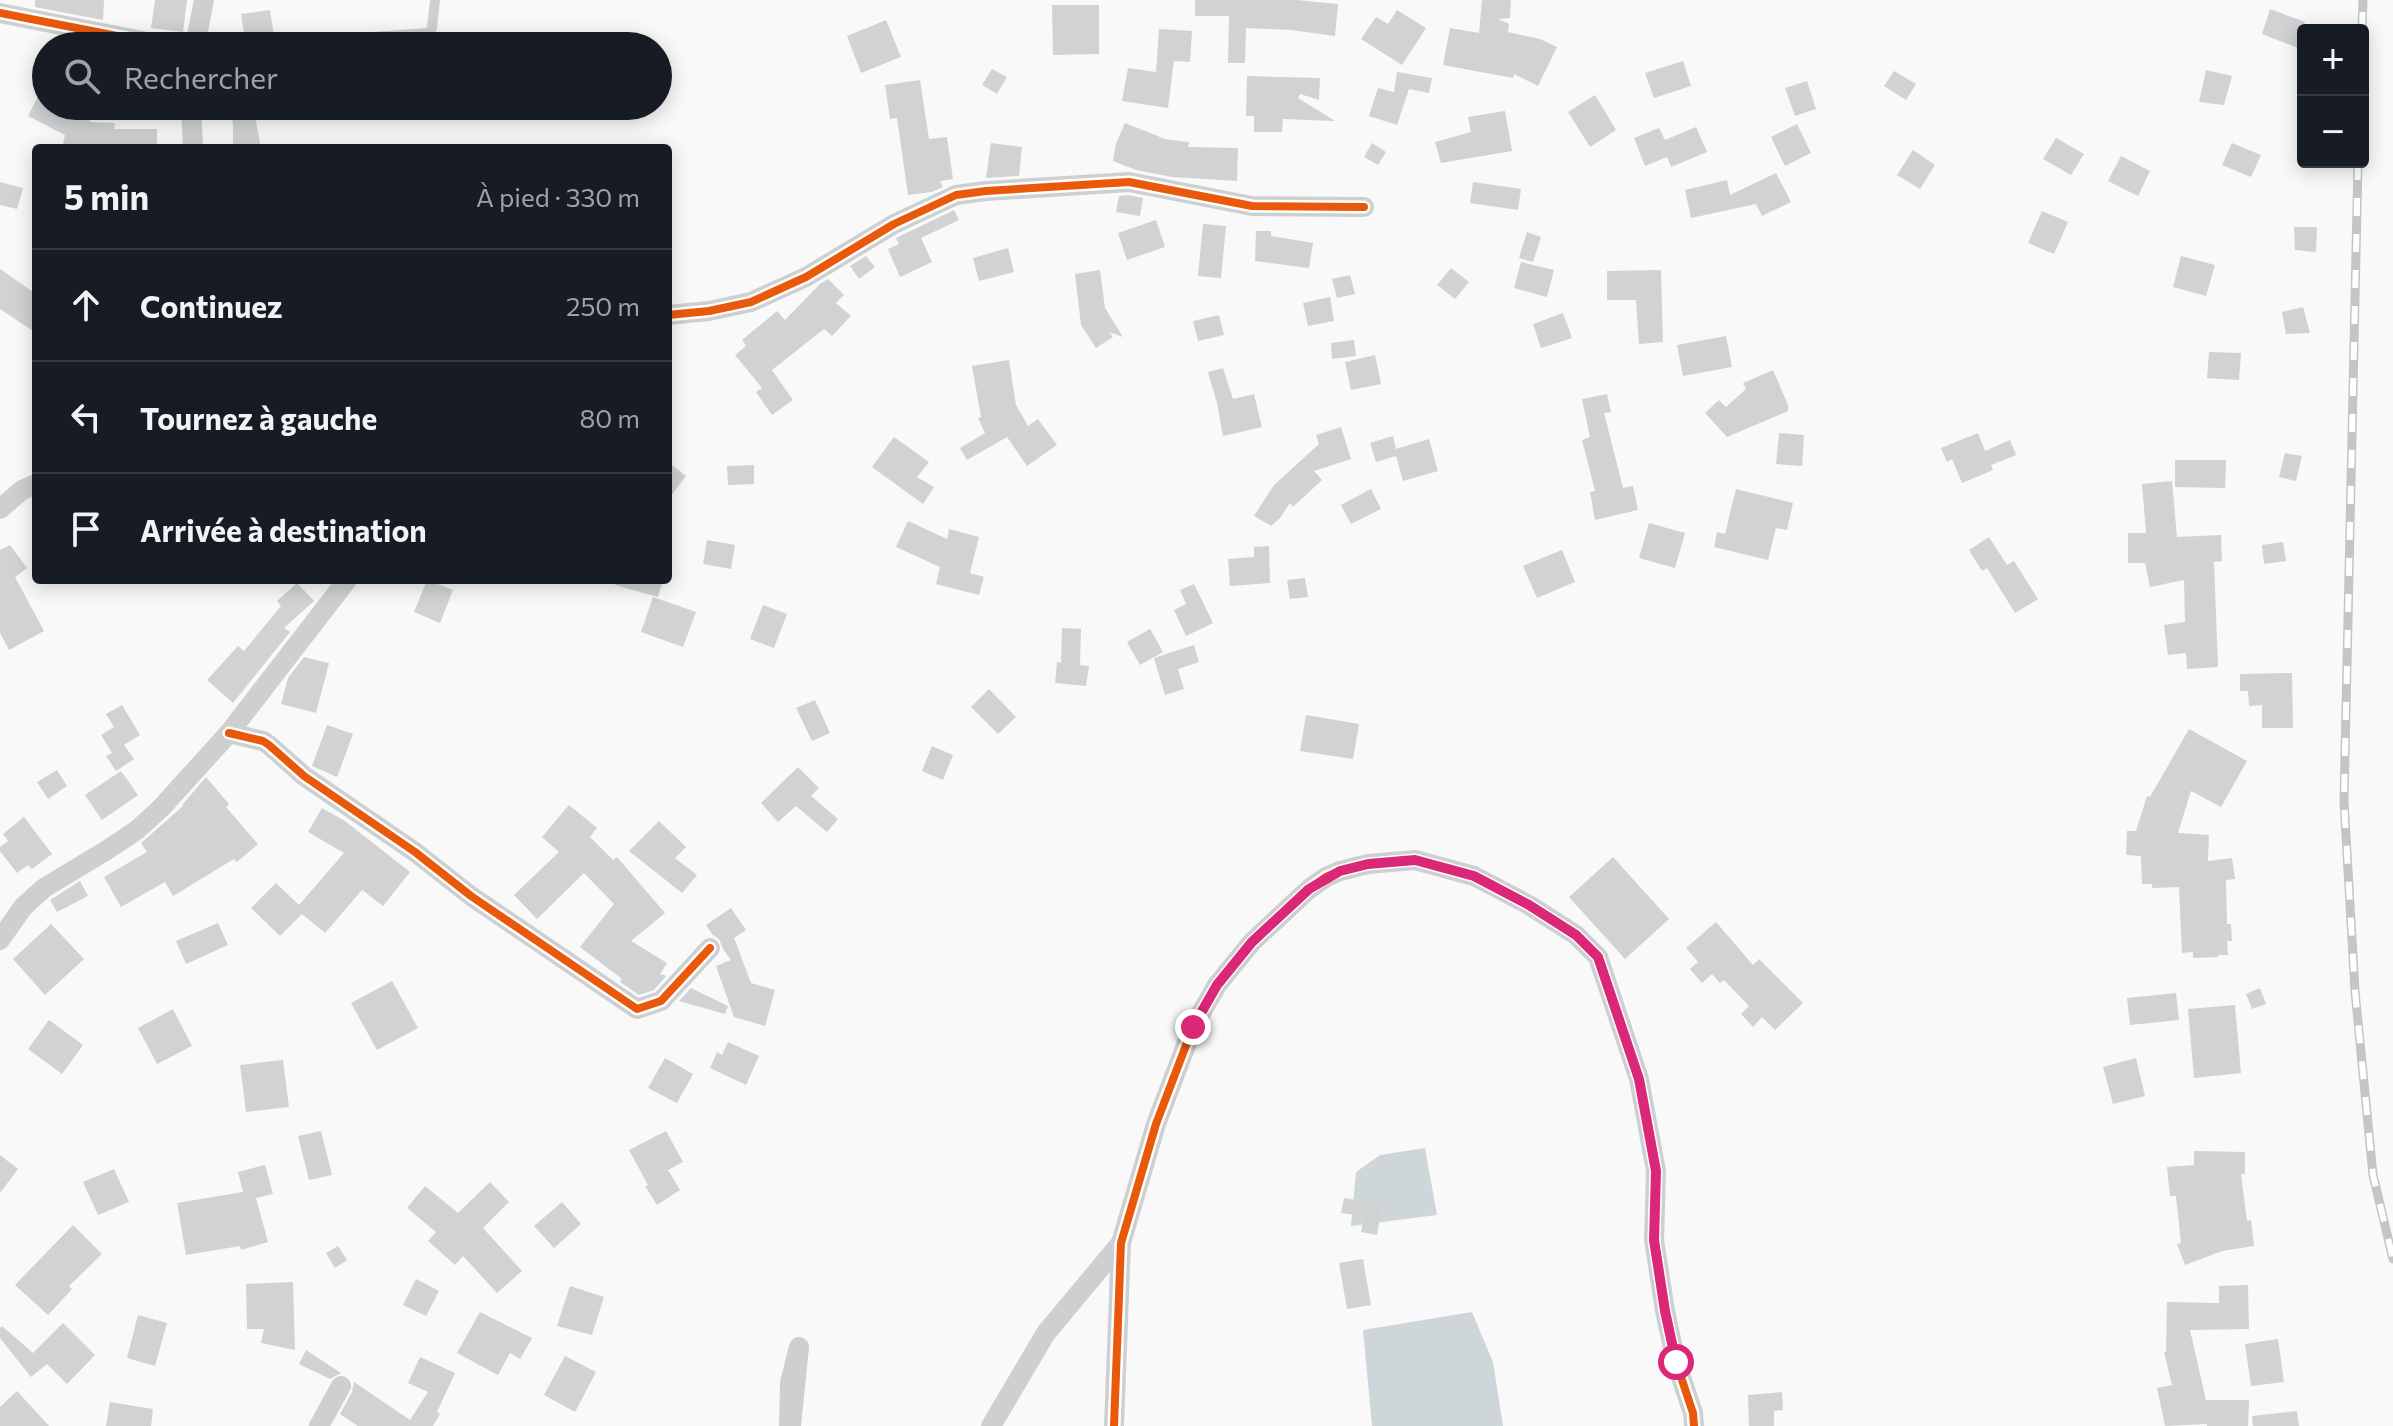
<!DOCTYPE html>
<html lang="fr">
<meta charset="utf-8">
<style>
body{margin:0;font-family:Commissioner,sans-serif;background:#242831;color:#f1f3f6}
.controls{position:absolute;right:24px;top:24px;display:grid;overflow:hidden;border-radius:8px;box-shadow:0 4px 20px #0003}
.controls button{width:72px;height:72px;display:grid;place-items:center;padding:0;border:0;border-bottom:2px solid #363941;background:#171b24;color:#f1f3f6;font:40px sans-serif}
.stop{position:absolute;width:24px;height:24px;margin:-18px;border:6px solid #db2777;border-radius:50%;background:#fff}
.stop.end{background:#db2777;border-color:#fff;box-shadow:0 2px 8px #0008}
.list{margin:0;padding:0;list-style:none}
h2{display:flex;justify-content:space-between;align-items:center;height:104px;margin:0;padding:0 32px;font-size:34px}
h2 small{font-size:26px;font-weight:400;color:#9ea1a6}
.list li{display:grid;grid-template-columns:52px 1fr auto;gap:24px;align-items:center;box-sizing:border-box;height:112px;padding:0 32px;border-top:2px solid #363941}
.list b{display:block;font-size:30px;white-space:nowrap}
.list em{font-size:26px;font-style:normal;color:#9ea1a6}
.icon{flex:none;width:44px;height:44px;fill:none;stroke:currentColor;stroke-width:2;stroke-linecap:round;stroke-linejoin:round}
.map{position:relative;flex:none;width:2393px;height:1426px;overflow:hidden}
.search{position:absolute;background:#171b24;box-shadow:0 4px 20px #0003;left:32px;top:32px;width:640px;height:88px;display:flex;align-items:center;gap:20px;box-sizing:border-box;padding:0 28px;border-radius:44px;color:#9ea1a6;font-size:30px}
.panel{position:absolute;background:#171b24;box-shadow:0 4px 20px #0003;left:32px;top:144px;width:640px;height:440px;border-radius:8px}
.map>svg:first-child{display:block}
.water{fill:#ced6d9}
.building{fill:#d0d2d3}
.lines{fill:none;stroke-linecap:round;stroke-linejoin:round}
.lane{stroke:#cecfd0;stroke-width:10}
.street{stroke:#cecfd0;stroke-width:20}
.rail-casing{stroke:#c3c5c6;stroke-width:9}
.rail{stroke:#fff;stroke-width:6;stroke-dasharray:18;stroke-linecap:butt}
.cycleway-casing{stroke:#fff;stroke-width:13}
.cycleway{stroke:#e8590c;stroke-width:8}
.route{stroke:#db2777;stroke-width:10}
</style>
<div class="map">
<svg width="2393" height="1426" viewBox="0 0 2393 1426">
<rect width="100%" height="100%" fill="#f9f9f9"/>
<g class="water">
<path d="M1425,1148l12,67 -86,11 5,-54 24,-17z"/>
<path d="M1472,1312l21,50 10,64h-131l-9,-96z"/>
</g>
<g class="building">
<path d="M35,0h69l-1,20 -68,-13z"/>
<path d="M155,0h32l-4,32 -32,-4z"/>
<path d="M1195,0h101l42,4 -3,32 -44,-6 -45,-2 -1,35h-17l1,-47h-34z"/>
<path d="M1482,0h29l-1,18 -12,1 11,5 -1,8 32,7 17,8 -19,39 -24,-12 -1,4 -70,-13 7,-37 29,5z"/>
<path d="M1052,5h47v49l-46,1z"/>
<path d="M2270,9l35,13 -3,7 1,21 -41,-16z"/>
<path d="M270,10l4,26 -29,3 -4,-25z"/>
<path d="M1397,10l29,18 -24,37 -41,-26 15,-22 12,7z"/>
<path d="M886,20l15,37 -40,16 -14,-37z"/>
<path d="M1159,29l33,2 -2,31 -16,-1 -6,47 -46,-7 6,-33 28,4z"/>
<path d="M1683,61l8,25 -37,12 -9,-25z"/>
<path d="M992,69l15,8 -10,17 -15,-9z"/>
<path d="M2206,70l26,6 -8,29 -25,-3z"/>
<path d="M1894,71l22,13 -10,16 -22,-14z"/>
<path d="M1397,72l35,6 -3,15 -20,-4 -12,36 -28,-9 9,-28 16,4z"/>
<path d="M1247,76l73,2 -1,22 -19,-6 -2,4 37,23 -52,-2 -1,13h-28v-16h-8z"/>
<path d="M46,80v26h33l14,3 -3,13 25,1 -1,6h43v19h-95l3,-13 -37,-19z"/>
<path d="M920,80l9,59 18,-2 6,42 -13,2 3,6 -11,5 -24,3 -11,-77 -7,1 -5,-34z"/>
<path d="M1807,81l9,28 -21,7 -10,-28z"/>
<path d="M1595,95l21,35 -26,17 -22,-35z"/>
<path d="M244,106h9l8,42h-28v-24l-3,-15z"/>
<path d="M1505,111l7,40 -71,12 -6,-21 36,-10 -3,-15z"/>
<path d="M1125,123l40,16 24,3 -1,5 50,1 -1,33 -65,-4 -36,-7 -23,-9 3,-17z"/>
<path d="M1797,124l14,29 -26,13 -14,-29z"/>
<path d="M1696,127l11,25 -36,15 -4,-10 -22,9 -11,-28 25,-10 6,12z"/>
<path d="M2056,138l28,16 -13,21 -28,-16z"/>
<path d="M991,143l31,4 -3,29 -33,2z"/>
<path d="M1372,143l14,9 -8,13 -14,-8z"/>
<path d="M2232,143l29,12 -10,22 -29,-12z"/>
<path d="M1913,150l22,15 -15,24 -23,-14z"/>
<path d="M2121,156l29,15 -12,25 -30,-15z"/>
<path d="M1776,173l15,29 -29,14 -6,-12 -65,14 -6,-28 42,-10 3,15z"/>
<path d="M0,182l23,6 -6,21 -17,-4z"/>
<path d="M1473,182l48,7 -3,21 -48,-7z"/>
<path d="M1128,195l15,3 -3,18 -24,-4 3,-16z"/>
<path d="M954,210l5,10 -38,18 11,24 -32,15 -12,-28 11,-5 -3,-6z"/>
<path d="M2042,211l26,11 -14,32 -26,-11z"/>
<path d="M1156,220l9,27 -38,13 -9,-27z"/>
<path d="M1203,224l23,2 -5,52 -23,-2z"/>
<path d="M2294,227h23l-1,25 -21,-2z"/>
<path d="M1256,231h15v5l42,7 -4,25 -54,-7z"/>
<path d="M1527,232l14,5 -8,25 -14,-4z"/>
<path d="M1008,248l6,24 -35,9 -6,-23z"/>
<path d="M866,256l9,11 -16,12 -9,-13z"/>
<path d="M2181,256l34,9 -9,31 -33,-9z"/>
<path d="M1521,262l33,8 -7,27 -33,-9z"/>
<path d="M1451,268l18,14 -14,17 -18,-14z"/>
<path d="M0,269l36,25v39l-36,-24z"/>
<path d="M1100,270l5,38 18,29 -14,-5 4,5 -17,11 -15,-23 -6,-51z"/>
<path d="M1661,270l2,72 -24,2 -3,-44h-29v-29z"/>
<path d="M1350,275l5,19 -18,4 -5,-19z"/>
<path d="M828,279l16,16 -8,8 15,13 -19,20 -8,-7 -52,41 21,30 -21,15 -16,-23 6,-4 -27,-33 11,-9 -4,-6 35,-29 8,9 35,-36z"/>
<path d="M1330,297l4,24 -26,5 -5,-23z"/>
<path d="M2303,307l7,26 -24,1 -4,-22z"/>
<path d="M1563,313l9,25 -31,10 -8,-24z"/>
<path d="M1219,315l5,20 -26,6 -5,-20z"/>
<path d="M1726,336l6,31 -49,9 -6,-31z"/>
<path d="M1354,340l2,16 -24,3 -1,-16z"/>
<path d="M2209,352l32,1 -2,27 -32,-2z"/>
<path d="M1375,355l6,29 -30,6 -6,-28z"/>
<path d="M1009,360l7,45 12,21 10,-7 19,26 -30,21 -20,-29 -40,23 -7,-12 25,-15 -7,-15 3,-1 -9,-51z"/>
<path d="M1223,368l10,31 21,-5 8,33 -39,9 -6,-33 -9,-31z"/>
<path d="M1773,370l15,35v6l-61,26 -22,-24 14,-13 7,7 20,-18 -3,-6z"/>
<path d="M1607,394l4,18 -7,1 19,75 10,-2 5,24 -43,10 -5,-28 5,-1 -13,-51 8,-3 -8,-38z"/>
<path d="M1341,427l10,32 -37,12 8,9 -29,27 -3,-4 -10,15 -9,8 -17,-10 20,-31 45,-41 -3,-9z"/>
<path d="M1779,433l25,2 -2,31 -26,-2z"/>
<path d="M1978,433l7,18 25,-11 6,15 -25,10 2,5 -31,13 -10,-24 -5,3 -6,-14z"/>
<path d="M1393,436l3,13 33,-10 9,32 -35,10 -7,-25 -20,6 -6,-19z"/>
<path d="M894,437l35,25 -12,15 17,10 -11,17 -51,-37z"/>
<path d="M2285,453l17,3 -6,25 -17,-4z"/>
<path d="M2175,460h51l-1,28 -50,-1z"/>
<path d="M668,462l18,14 -18,24z"/>
<path d="M754,465v19l-26,1 -1,-19z"/>
<path d="M2172,481l5,56 44,-2 1,26 -8,1 4,105 -31,2 -1,-16 -18,2 -4,-30 21,-3 -1,-42 -34,7 -5,-24h-17v-30h18l-4,-49z"/>
<path d="M1371,489l10,20 -30,15 -10,-19z"/>
<path d="M1736,489l57,14 -6,27 -11,-2 -8,32 -54,-13 3,-15 8,2z"/>
<path d="M908,521l39,18 2,-10 30,8 -9,36 14,4 -5,18 -43,-11 4,-17 -44,-20z"/>
<path d="M1649,523l36,10 -10,35 -36,-10z"/>
<path d="M1989,537l18,28 7,-4 24,38 -23,14 -28,-45 -5,3 -13,-21z"/>
<path d="M707,540l28,5 -4,24 -28,-5z"/>
<path d="M2283,542l3,19 -22,3 -2,-19z"/>
<path d="M10,545l17,23 -12,9 29,54 -35,19 -9,-17v-83z"/>
<path d="M1269,546l1,37 -40,3 -2,-27 26,-2v-10z"/>
<path d="M1562,550l13,32 -38,16 -14,-32z"/>
<path d="M1305,578l3,19 -18,2 -3,-19z"/>
<path d="M427,580l26,10 -13,33 -26,-11z"/>
<path d="M616,580h47l-5,17 -43,-12z"/>
<path d="M297,583l17,18 -30,27 6,4 -57,71 -26,-23 31,-34 6,5 37,-45 -4,-5z"/>
<path d="M1194,584l19,39 -27,13 -12,-26 12,-6 -6,-14z"/>
<path d="M653,597l43,15 -13,35 -42,-15z"/>
<path d="M763,605l24,9 -13,34 -24,-9z"/>
<path d="M1062,628l19,1 -1,36 9,1 -3,20 -31,-3 2,-21 4,1z"/>
<path d="M1150,629l13,23 -23,13 -13,-23z"/>
<path d="M1194,645l5,17 -21,7 6,20 -19,6 -11,-37z"/>
<path d="M304,657l25,6 -13,50 -35,-9 7,-26z"/>
<path d="M2292,673l1,55h-31v-23l-13,1 -1,-15h-8v-17z"/>
<path d="M989,689l27,28 -18,17 -27,-27z"/>
<path d="M815,700l15,33 -18,8 -16,-33z"/>
<path d="M122,705l18,30 -16,10 10,14 -18,12 -10,-15 6,-3 -11,-18 13,-8 -8,-13z"/>
<path d="M1306,715l53,9 -6,35 -53,-8z"/>
<path d="M327,725l26,9 -16,43 -25,-11z"/>
<path d="M2189,729l58,32 -26,46 -30,-16 -13,42 31,2 -1,26 24,-3 3,21 -9,1 1,44h4l1,17h-5l1,14h-10v2l-25,1v-6l-11,1 -3,-66 -27,1v-4h-10l-1,-28 -15,-1 1,-24h9l11,-35 3,1z"/>
<path d="M932,746l21,9 -10,25 -21,-9z"/>
<path d="M798,767l21,21 -8,8 27,23 -11,13 -31,-26 -18,16 -17,-19z"/>
<path d="M57,770l10,16 -19,13 -11,-17z"/>
<path d="M121,771l17,24 -36,25 -17,-25z"/>
<path d="M206,777l23,27 -3,3 32,37 -21,18 -3,-3 -61,37 -8,-14 -44,25 -17,-30 43,-25 -6,-9 42,-37 -1,-1z"/>
<path d="M569,805l28,23 -7,9 23,23 4,-3 48,56 -34,28 36,22 -7,11 6,2 -12,14 -15,5 -19,-13 2,-3 -42,-32 34,-43 -30,-31 -47,46 -23,-24 45,-43 -17,-15z"/>
<path d="M322,808l23,13 65,51 -27,34 -21,-16 -37,43 -23,-19 -22,22 -29,-28 25,-25 23,22 45,-52 -36,-21z"/>
<path d="M24,817l28,37 -20,15 -4,-4 -11,8 -17,-22v-4l8,-6 -5,-7z"/>
<path d="M659,821l27,26 -11,11 22,17 -15,18 -53,-42z"/>
<path d="M1613,857l56,62 -44,40 -56,-62z"/>
<path d="M80,881l8,15 -31,16 -7,-12z"/>
<path d="M731,908l15,22 -12,8 17,45 24,7 -10,36 -31,-9 -18,-51 15,-6 -8,-11 -4,-10 -6,-4 -7,-10z"/>
<path d="M1716,922l37,43 6,-6 44,44 -28,27 -13,-13 -9,10 -12,-13 8,-8 -25,-26 -4,3 -8,-9 -10,9 -12,-14 8,-7 -12,-14z"/>
<path d="M218,923l10,22 -42,19 -10,-23z"/>
<path d="M51,924l33,35 -39,36 -32,-36z"/>
<path d="M392,981l26,47 -41,22 -26,-47z"/>
<path d="M691,988l37,18 -3,8 -46,-13z"/>
<path d="M2260,988l6,16 -14,5 -6,-15z"/>
<path d="M2176,993l3,27 -49,5 -3,-27z"/>
<path d="M2235,1005l6,68 -47,5 -6,-69z"/>
<path d="M173,1009l19,37 -35,18 -19,-36z"/>
<path d="M49,1020l34,25 -21,29 -34,-25z"/>
<path d="M728,1042l31,14 -13,29 -36,-17 7,-16 5,3z"/>
<path d="M665,1058l28,16 -16,29 -29,-15z"/>
<path d="M2136,1058l9,38 -32,8 -10,-37z"/>
<path d="M283,1060l6,47 -43,5 -6,-47z"/>
<path d="M321,1131l11,44 -23,5 -11,-44z"/>
<path d="M666,1131l17,31 -15,8 12,20 -23,15 -12,-19 3,-1 -19,-35z"/>
<path d="M2194,1151l51,1v22h-4l6,47 4,-1 3,26 -32,5 -37,14 -8,-21 4,-1 -5,-47h-6l-3,-29 27,-2z"/>
<path d="M0,1155l18,14 -18,24z"/>
<path d="M265,1165l8,29 -17,4 12,44 -27,8 -1,-4 -54,9 -9,-52 66,-11 -5,-20z"/>
<path d="M114,1169l15,33 -31,13 -15,-33z"/>
<path d="M490,1182l19,20 -26,26 39,43 -25,22 -34,-37 -8,9 -27,-24 8,-9 -29,-24 18,-22 33,27z"/>
<path d="M1344,1198l38,6 -5,31 -16,-3 3,-16 -23,-3z"/>
<path d="M562,1202l19,22 -27,24 -20,-22z"/>
<path d="M73,1225l29,29 -33,32 3,3 -24,26 -33,-30z"/>
<path d="M338,1246l9,14 -12,8 -9,-15z"/>
<path d="M1363,1259l8,46 -24,4 -8,-46z"/>
<path d="M416,1279l23,12 -13,25 -23,-11z"/>
<path d="M293,1282l2,68 -34,-7 3,-14h-17l-1,-45z"/>
<path d="M2248,1285l1,44 -59,1 16,70h43l-1,26h-41v-2l-42,2 -8,-38 15,-3 -8,-33h2l1,-50 52,1v-17z"/>
<path d="M570,1286l34,11 -12,38 -35,-9z"/>
<path d="M480,1312l52,26 -12,21 -10,-6 -12,22 -41,-22z"/>
<path d="M138,1315l29,8 -12,43 -28,-8z"/>
<path d="M63,1323l32,32 -28,29 -20,-20 -16,13 -31,-39v-10l2,-2 31,27z"/>
<path d="M2278,1339l6,43 -33,4 -6,-42z"/>
<path d="M306,1350l35,23 -11,6 -31,-15z"/>
<path d="M565,1356l31,16 -21,40 -31,-17z"/>
<path d="M420,1357l35,16 -18,39 3,2 -7,12h-75l-18,-12 12,-22 2,-10 56,38 18,-28 -20,-9z"/>
<path d="M17,1391l32,35h-49v-19z"/>
<path d="M1782,1392l1,18 -9,1v15h-25l-1,-31z"/>
<path d="M110,1402l43,7 -2,17h-45z"/>
<path d="M2297,1411l2,15h-46l-1,-10z"/>
</g>
<g class="lines">
<path class="lane" d="M248,46l180,-13 4,-5 3,-28"/>
<g class="street">
<path d="M0,13l168,33"/>
<path d="M195,46l9,-46"/>
<path d="M191,106l2,42"/>
<path d="M668,315l41,-4 42,-9 55,-25 88,-53 62,-29 30,-4 143,-9 123,24 112,1"/>
<path d="M0,509l22,-19 14,-6"/>
<path d="M229,733l34,8 6,4 35,31 111,76 56,44 166,113 24,-8 49,-53"/>
<path d="M0,940l23,-33 21,-19 63,-38 30,-20 24,-22 68,-75 118,-153"/>
<path d="M319,1426l22,-40"/>
<path d="M789,1426l1,-43 9,-36 -8,79"/>
<path d="M991,1426l55,-93 75,-90"/>
<path d="M1114,1426l7,-183 35,-119 37,-97 24,-42 35,-43 57,-53 17,-12 14,-6 28,-7 47,-4 59,16 55,29 47,30 22,22 41,122 17,92 -2,69 11,71 11,51 17,51 1,13"/>
</g>
<defs>
<g id="rail">
<path d="M2362,30l1,-30"/>
<path d="M2358,162l-14,639 11,190 18,184 20,84"/>
</g>
</defs>
<use href="#rail" class="rail-casing"/>
<use href="#rail" class="rail"/>
<defs>
<g id="cycleway">
<path d="M0,13l168,33"/>
<path d="M668,315l41,-4 42,-9 55,-25 88,-53 62,-29 30,-4 143,-9 123,24 112,1"/>
<path d="M229,733l34,8 6,4 35,31 111,76 56,44 166,113 24,-8 49,-53"/>
<path d="M1114,1426l7,-183 35,-119 37,-97 24,-42 35,-43 57,-53 17,-12 14,-6 28,-7 47,-4 59,16 55,29 47,30 22,22 41,122 17,92 -2,69 11,71 11,51 17,51 1,13"/>
</g>
</defs>
<use href="#cycleway" class="cycleway-casing"/>
<use href="#cycleway" class="cycleway"/>
</g>
<g class="lines">
<path class="route" d="M1193,1027l24,-42 35,-43 57,-53 31,-18 28,-7 47,-4 59,16 55,29 47,30 22,22 41,122 17,92 -2,69 11,71 11,51"/>
</g>
</svg>
<div class="controls">
<button>+</button>
<button>−</button>
</div>
<div class="stop" style="left:1676px;top:1362px"></div>
<div class="stop end" style="left:1193px;top:1027px"></div>
<div class="search"><svg class="icon" aria-label="search" viewBox="0 0 24 24"><circle cx="10" cy="10" r="6"/><path d="M15 15l6 6"/></svg>Rechercher</div>
<section class="panel">
<h2>5 min<small>À pied · 330 m</small></h2>
<ul class="list">
<li><svg class="icon" aria-label="ahead" viewBox="0 0 24 24"><path d="M12 20V5M6 11l6-6 6 6"/></svg><div><b>Continuez</b></div><em>250 m</em></li>
<li><svg class="icon" aria-label="left" viewBox="0 0 24 24"><path d="M17 20v-9H6M10 6l-5 5 5 5"/></svg><div><b>Tournez à gauche</b></div><em>80 m</em></li>
<li><svg class="icon" aria-label="arrive" viewBox="0 0 24 24"><path d="M6 21V4h12l-3 4 3 4H6"/></svg><div><b>Arrivée à destination</b></div></li>
</ul>
</section>
</div>
